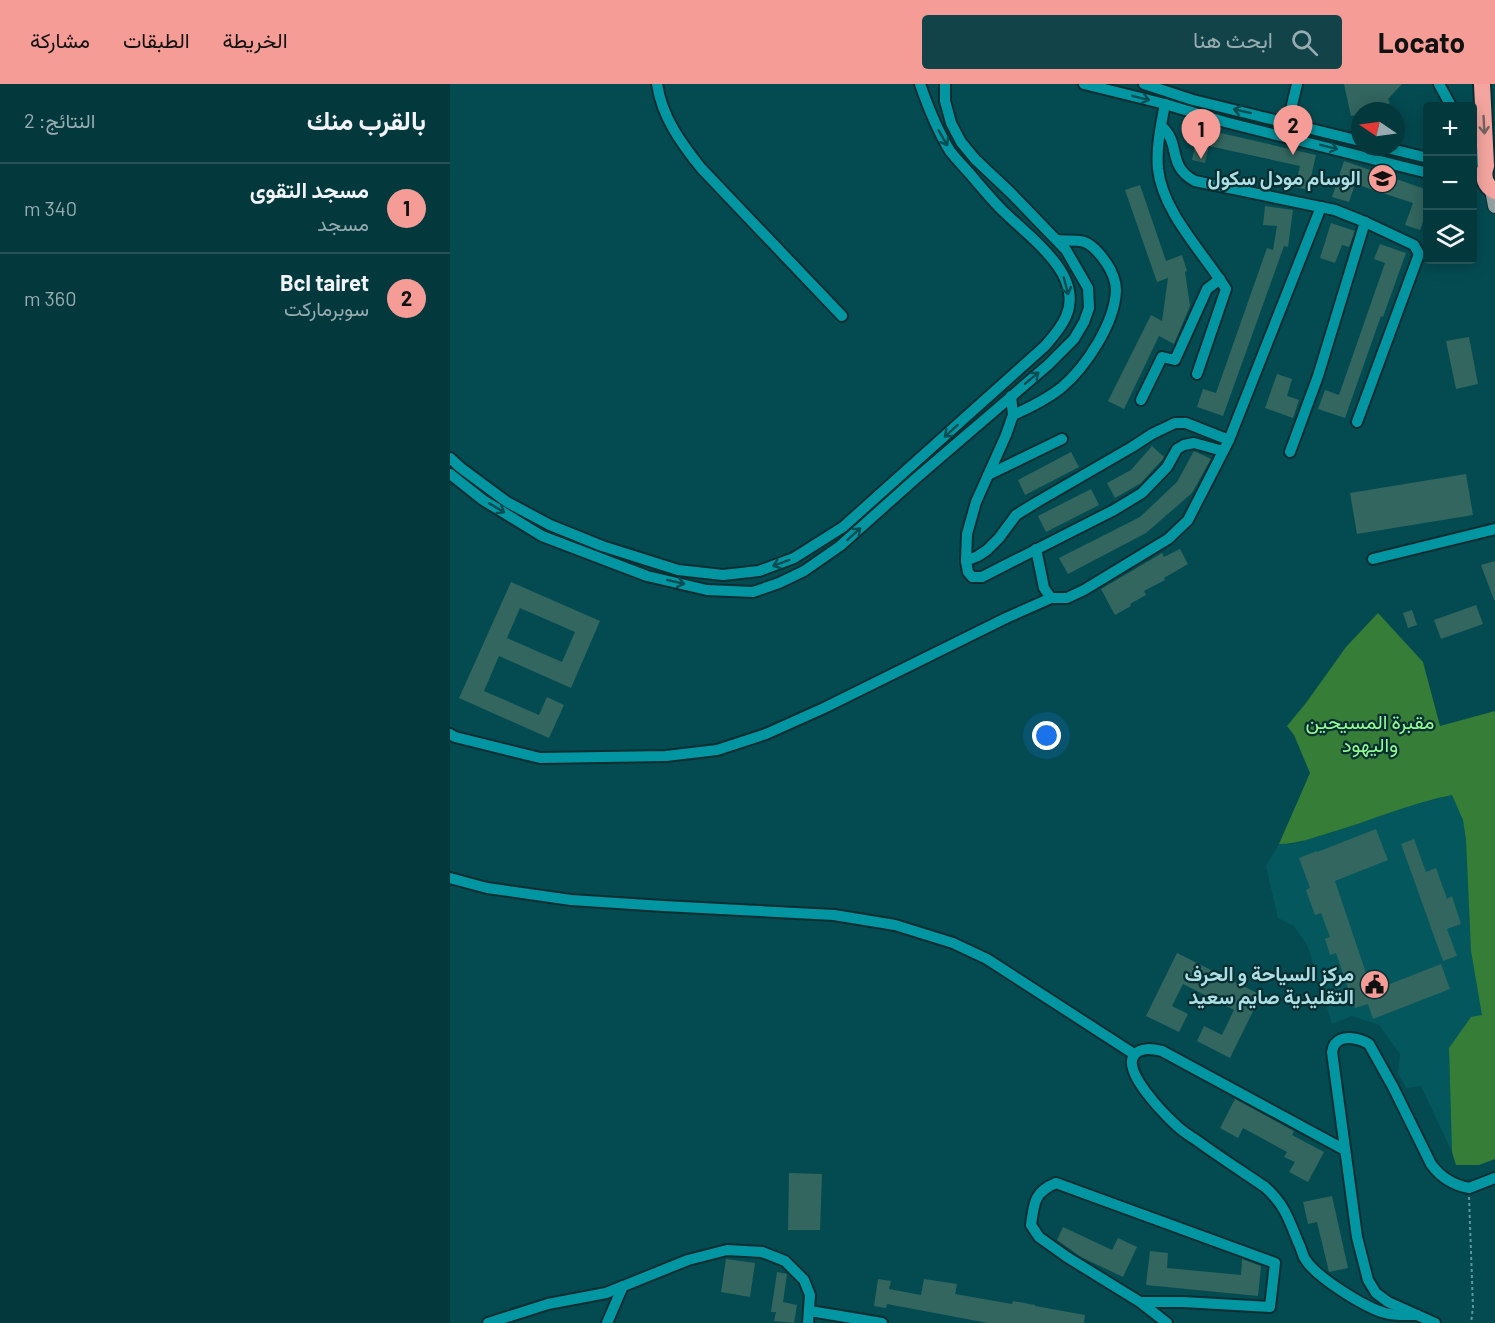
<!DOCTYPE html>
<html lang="ar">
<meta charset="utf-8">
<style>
body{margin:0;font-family:Barlow,Vazirmatn,sans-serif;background:#114348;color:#f1f3f6;direction:rtl}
.controls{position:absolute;right:18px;top:18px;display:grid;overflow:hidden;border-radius:6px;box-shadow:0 3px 15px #0003}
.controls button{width:54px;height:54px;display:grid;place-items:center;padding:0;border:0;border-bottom:2px solid #245257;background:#03383d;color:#f1f3f6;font:30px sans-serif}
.compass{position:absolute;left:901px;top:18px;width:54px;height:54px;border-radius:50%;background:#03383d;box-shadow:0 3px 15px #0003;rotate:283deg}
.you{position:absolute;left:597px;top:652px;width:21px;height:21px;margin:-15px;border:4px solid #fff;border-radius:50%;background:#1a73e8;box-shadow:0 0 0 9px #1a73e833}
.badge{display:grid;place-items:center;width:39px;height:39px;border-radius:50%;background:#f59c96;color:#111;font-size:20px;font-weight:700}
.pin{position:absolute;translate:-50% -50px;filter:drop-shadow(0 2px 3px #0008)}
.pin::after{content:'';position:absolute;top:32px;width:21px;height:18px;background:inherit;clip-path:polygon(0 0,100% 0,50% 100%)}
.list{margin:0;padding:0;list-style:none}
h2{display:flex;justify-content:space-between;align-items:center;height:78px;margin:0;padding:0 24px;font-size:26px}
h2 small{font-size:20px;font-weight:400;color:#97acb0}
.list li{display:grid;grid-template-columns:39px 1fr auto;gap:18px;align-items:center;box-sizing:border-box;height:90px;padding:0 24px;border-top:2px solid #245257}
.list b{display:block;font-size:22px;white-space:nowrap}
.list p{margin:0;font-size:20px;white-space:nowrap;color:#97acb0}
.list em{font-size:20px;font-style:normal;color:#97acb0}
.icon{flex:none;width:33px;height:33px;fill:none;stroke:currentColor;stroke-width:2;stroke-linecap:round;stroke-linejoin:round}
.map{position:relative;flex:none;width:1045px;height:1239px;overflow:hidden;direction:ltr}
header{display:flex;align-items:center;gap:36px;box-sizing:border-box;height:84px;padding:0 30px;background:#f59c96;color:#111}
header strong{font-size:28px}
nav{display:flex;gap:33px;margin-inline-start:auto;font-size:21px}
.search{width:420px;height:54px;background:#114348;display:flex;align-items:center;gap:15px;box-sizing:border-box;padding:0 21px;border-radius:6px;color:#97acb0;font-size:22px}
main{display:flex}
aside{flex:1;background:#03383d}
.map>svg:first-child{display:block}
.built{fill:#04575d}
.green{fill:#367d37}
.building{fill:#32665f;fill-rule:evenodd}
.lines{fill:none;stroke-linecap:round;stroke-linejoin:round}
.minor-casing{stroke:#082e32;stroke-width:14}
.major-casing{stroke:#082e32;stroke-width:16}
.highway-casing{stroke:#082e32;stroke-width:20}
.path{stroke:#5c989e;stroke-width:2;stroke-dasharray:3 3;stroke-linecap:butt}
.minor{stroke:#0196a1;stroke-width:10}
.major{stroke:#939fa0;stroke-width:14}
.highway{stroke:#f4a59f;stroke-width:16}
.oneway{stroke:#064d53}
.oneway2{stroke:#726463}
.labels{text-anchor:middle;stroke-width:4.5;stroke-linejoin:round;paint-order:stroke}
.poi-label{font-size:20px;font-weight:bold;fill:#acdee3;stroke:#082e32;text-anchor:end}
.park-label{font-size:20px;fill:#93fc91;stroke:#082e32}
</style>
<header>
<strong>Locato</strong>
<div class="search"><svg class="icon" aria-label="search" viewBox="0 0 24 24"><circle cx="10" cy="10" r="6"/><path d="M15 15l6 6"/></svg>ابحث هنا</div>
<nav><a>الخريطة</a><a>الطبقات</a><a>مشاركة</a></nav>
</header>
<main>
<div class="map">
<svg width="1045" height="1239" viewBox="0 0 1045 1239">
<rect width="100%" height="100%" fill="#044b51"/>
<path class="built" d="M1002,711l11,25 3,20 5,111 12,65 -12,2 -22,30 3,104 -31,-66 -15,2 -8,-15 2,-19 -21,-29 -27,-9 -20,8 -24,-77 -14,-21 -16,-8 -12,-52 13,-22h13l51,-15 54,-20z"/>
<path class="green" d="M928,529l45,49 17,64 55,-15v448l-16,6h-23l-4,-13 -3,-104 22,-31 11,-2 -11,-64 -5,-111 -3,-20 -11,-25c-42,8 -82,26 -123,38 -17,5 -32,11 -50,11l31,-71 -16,-38 -7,-9 19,-23 40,-56z"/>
<g class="building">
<path d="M894,0h58l-14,15 2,4 -8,4h-10l-2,4h-10v3l-9,2z"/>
<path d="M749,44l117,27 -8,35 -13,-3 5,-21 -91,-20 -4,17 -13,-3z"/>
<path d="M894,77l84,29v18l-8,22 -15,-5 8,-22 -58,-19 -6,18 -17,-5z"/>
<path d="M690,101l26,76 16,-6 5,16 -2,1 5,34 -16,38 -15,-8 -35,73 -16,-8 43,-86 11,6 6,-43 -11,4 -32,-92z"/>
<path d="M815,122l28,4 -5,37 -4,-1 -61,170 -26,-9 6,-18 13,4 51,-145 6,2 4,-24 -14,-1z"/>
<path d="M881,139l24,8 -6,16 -7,-2 -7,18 -15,-5z"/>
<path d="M930,160l26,9 -23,64 -2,-1 -36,102 -27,-9 7,-19 14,5 46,-132 -11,-4z"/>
<path d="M1019,253l9,47 -22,5 -10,-48z"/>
<path d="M827,290l15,5 -5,17 12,4 -6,18 -28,-10z"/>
<path d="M702,362l12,11 -1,2 -22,24 -26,15 -8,-15 24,-13z"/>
<path d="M744,367l17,8 -19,34 -46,40 -78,41 -9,-16 81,-41 37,-35z"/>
<path d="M621,368l8,15 -54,28 -7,-15z"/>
<path d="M1016,390l7,41 -116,19 -7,-41z"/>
<path d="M641,405l8,16 -53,27 -8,-16z"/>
<path d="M730,465l8,15 -24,14 1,2 -21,11 2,4 -16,9 1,2 -16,9 -14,-26 61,-36 2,4z"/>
<path d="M1045,477v39h-1l-13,-35z"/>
<path d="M61,498l89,39 -29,67 -72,-32 -15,35 55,24 8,-18 17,8 -15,33 -90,-40zM70,524l55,24 -13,30 -55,-24z"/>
<path d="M1026,521l7,19 -42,15 -7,-19z"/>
<path d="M962,526l5,15 -9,3 -5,-15z"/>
<path d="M926,745l12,31 -53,21 37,110 69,-27 9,25 -77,30 -5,-15 -13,4 -19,-55 -6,2 -5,-16 5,-2 -9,-24 -6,2 -9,-25 4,-2 -11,-30 18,-7v1z"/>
<path d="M964,755l12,33 10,-4 11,31 5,-3 9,28 -14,5 10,27 -14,5 -42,-117z"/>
<path d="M727,869l84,42 -31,63 -33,-17 7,-15 18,9 12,-25 -51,-26 -11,22 16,8 -9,18 -33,-16z"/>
<path d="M785,1015l59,32 -2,4 32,17 -16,30 -19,-10 6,-10 -11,-5 3,-5 -44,-24 -5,10 -18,-10z"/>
<path d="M339,1089l33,1 -2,56h-32z"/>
<path d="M882,1112l16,72 -19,4 -12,-50 -9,2 -5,-22z"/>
<path d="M613,1143l49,23 6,-12 19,9 -14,30 -42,-20 -24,-17z"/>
<path d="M700,1167l18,2 -1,15 74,7 1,-16 19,7 -3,30 -112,-11z"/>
<path d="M276,1175l29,4 -5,34 -29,-5z"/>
<path d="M327,1188l10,2 -4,28 14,3 -3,18 -20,-2 2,-9h-5z"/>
<path d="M428,1195l13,2 -2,8 32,6 3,-16 33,5 -2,10 57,10 1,-3 22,4v1l50,9 -1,8h-96l-101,-19 -1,4 -12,-2z"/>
</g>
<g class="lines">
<defs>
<g id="minor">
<path d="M207,0c5,33 24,59 44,84l141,148"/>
<path d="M634,0l81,20 60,18 203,51"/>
<path d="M694,0l49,16 167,41"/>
<path d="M989,0l12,22"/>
<path d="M715,20c-4,21 -9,43 -7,65 5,44 45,83 68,120l-29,85"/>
<path d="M838,38l9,-38"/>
<path d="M711,42c21,17 5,40 34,55l140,29 30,12 -47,154 -28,76"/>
<path d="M1022,62l12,21"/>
<path d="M933,63l45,11"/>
<path d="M561,312l2,19 -7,20 -30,67 -9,32 -1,27 2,11 4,5h10l132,-67 28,-17 25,-26 10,-18 7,-4 10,-2 29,8"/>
<path d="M691,316l21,-43 13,3 32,-71 13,-10"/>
<path d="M563,331c16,-7 34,-16 48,-27 25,-21 54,-65 55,-98 0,-8 -4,-19 -9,-26 -6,-9 -16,-22 -27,-23 -7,-1 -15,0 -23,-1"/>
<path d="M907,338l62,-168 -5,-9 -49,-23"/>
<path d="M0,374l11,10 46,34 43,23 52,21 76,24 45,5 36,-4 35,-13 49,-31 202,-181c17,-19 32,-38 21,-65 -10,-26 -45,-52 -64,-71 -11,-11 -21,-23 -31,-35 -7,-8 -15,-16 -21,-24 -13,-21 -22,-44 -30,-67"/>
<path d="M0,390l33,26 59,36 105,40 60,14 46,2 26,-9 25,-12 36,-25 74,-66 134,-115 26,-26 10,-17 5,-14 -1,-20 -22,-38 -55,-57 -36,-34 -14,-17 -10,-19 -4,-15 -2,-7v-17"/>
<path d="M538,391l74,-36"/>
<path d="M586,465l8,39 7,10h16l17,-8 84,-51 20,-19 41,-80 92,-233"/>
<path d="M923,475l122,-30"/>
<path d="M516,477l12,-5 9,-6 12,-12 17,-23 21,-13 95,-55 20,-13 23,-11h11l43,17"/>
<path d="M0,650l5,3 85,21 126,-2 51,-6 49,-16 58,-26 182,-90 45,-20"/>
<path d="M0,794l37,10 84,12 92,6 171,9 61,10 58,18 34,16 147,95"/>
<path d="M895,1066l-183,-99c-9,-2 -20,-4 -27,3 -15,16 30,61 42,72 6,6 15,11 22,16 22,16 44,30 66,45 19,17 24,32 33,55 3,5 4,12 7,17 11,18 59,48 80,54 10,3 21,2 32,2"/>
<path d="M690,1218h43l87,5 5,-44 -219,-80c-22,9 -22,20 -25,42l8,12 28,20 73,45 27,21"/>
<path d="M360,1227l72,12"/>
<path d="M38,1239l60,-19 58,-11 82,-33 39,-10 35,2 23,9 19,19 6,15 -2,28"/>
<path d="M157,1239l16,-37"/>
<path d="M985,1239l-47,-21 -12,-9 -8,-13 -11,-43 -25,-185c1,-3 1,-7 4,-9 8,-9 25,-4 33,1l24,43 38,77c10,14 22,21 38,24l26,-10"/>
</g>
<path id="major" d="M1042,106l3,16"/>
<path id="highway" d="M1032,0l4,82c-4,11 -1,20 9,25"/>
</defs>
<use href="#minor" class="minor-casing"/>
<use href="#major" class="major-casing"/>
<use href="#highway" class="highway-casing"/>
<path class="path" d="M1019,1113l4,110 -2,16"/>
<use href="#minor" class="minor"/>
<use href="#major" class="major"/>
<use href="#highway" class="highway"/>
</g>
<defs><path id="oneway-shaft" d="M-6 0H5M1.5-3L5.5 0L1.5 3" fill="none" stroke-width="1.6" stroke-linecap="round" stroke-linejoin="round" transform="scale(1.5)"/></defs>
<g class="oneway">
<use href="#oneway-shaft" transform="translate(691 14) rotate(14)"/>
<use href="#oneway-shaft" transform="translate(792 27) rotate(-167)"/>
<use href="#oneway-shaft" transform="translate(493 54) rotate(60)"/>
<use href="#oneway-shaft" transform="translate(879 63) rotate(14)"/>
<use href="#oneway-shaft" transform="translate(616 202) rotate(75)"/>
<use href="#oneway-shaft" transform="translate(582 294) rotate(-40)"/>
<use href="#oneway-shaft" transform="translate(501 347) rotate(138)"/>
<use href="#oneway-shaft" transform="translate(47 424) rotate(31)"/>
<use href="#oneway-shaft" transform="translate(404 450) rotate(-42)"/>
<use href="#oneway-shaft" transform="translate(331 479) rotate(160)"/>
<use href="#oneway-shaft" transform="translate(226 498) rotate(13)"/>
</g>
<use class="oneway2" href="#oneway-shaft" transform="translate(1034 41) rotate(87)"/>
<defs>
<symbol id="school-disc" viewBox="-11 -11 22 22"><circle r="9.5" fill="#f59c96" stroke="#082e32"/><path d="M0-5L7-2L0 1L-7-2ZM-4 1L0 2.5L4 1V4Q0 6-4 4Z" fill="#111"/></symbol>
<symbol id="civic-disc" viewBox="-11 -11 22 22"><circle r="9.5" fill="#f59c96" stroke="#082e32"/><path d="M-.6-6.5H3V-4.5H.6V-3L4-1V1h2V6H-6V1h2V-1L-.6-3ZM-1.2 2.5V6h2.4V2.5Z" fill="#111"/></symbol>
</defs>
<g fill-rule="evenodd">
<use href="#school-disc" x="916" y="78" width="33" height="33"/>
<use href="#civic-disc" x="908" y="884" width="33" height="33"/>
</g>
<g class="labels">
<g class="poi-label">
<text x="911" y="101">الوسام مودل سكول</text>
<text x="904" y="897">مركز السياحة و الحرف<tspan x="904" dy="23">التقليدية صايم سعيد</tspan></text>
</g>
<g class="park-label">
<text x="920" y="645">مقبرة المسيحين<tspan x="920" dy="23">واليهود</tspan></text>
</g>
</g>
</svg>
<div class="controls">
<button>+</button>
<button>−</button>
<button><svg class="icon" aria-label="layers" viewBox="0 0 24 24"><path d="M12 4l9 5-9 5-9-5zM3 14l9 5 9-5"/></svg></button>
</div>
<svg class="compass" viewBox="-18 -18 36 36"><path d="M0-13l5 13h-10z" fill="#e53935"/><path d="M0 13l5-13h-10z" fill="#97acb0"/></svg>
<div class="you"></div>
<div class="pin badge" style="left:751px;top:75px">1</div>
<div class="pin badge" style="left:843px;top:71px">2</div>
</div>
<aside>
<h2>بالقرب منك<small>النتائج: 2</small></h2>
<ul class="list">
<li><span class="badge">1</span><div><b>مسجد التقوى</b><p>مسجد</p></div><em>340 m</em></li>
<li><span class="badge">2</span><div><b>Bcl tairet</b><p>سوبرماركت</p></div><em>360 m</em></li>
</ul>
</aside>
</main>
